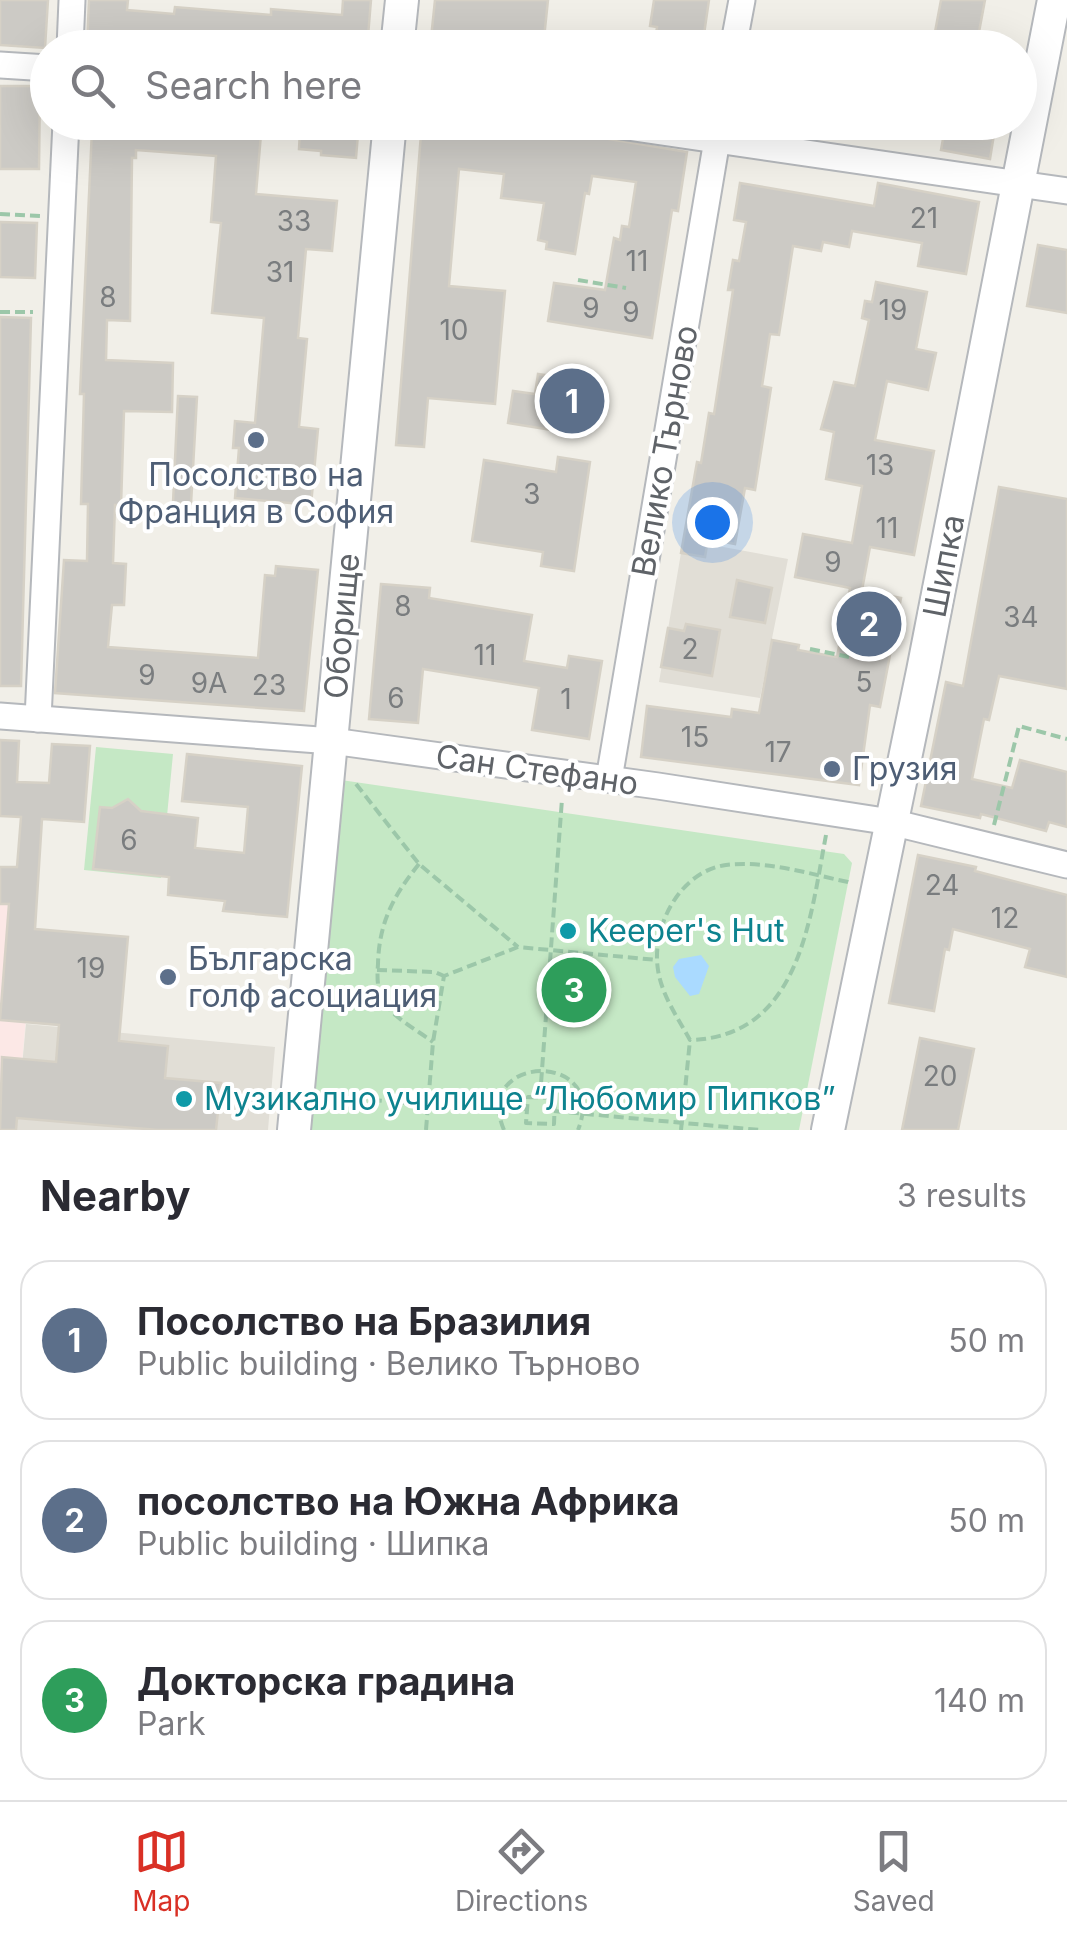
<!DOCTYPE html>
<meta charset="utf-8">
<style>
body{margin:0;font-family:Inter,sans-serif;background:#f2f2f3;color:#2b2b33}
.you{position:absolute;left:712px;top:522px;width:35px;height:35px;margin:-25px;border:8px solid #fff;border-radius:50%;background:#1a73e8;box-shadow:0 0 0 15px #1a73e833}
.badge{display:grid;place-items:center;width:65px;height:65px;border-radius:50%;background:#d93025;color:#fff;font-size:32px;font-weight:700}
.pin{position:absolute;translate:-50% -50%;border:5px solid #fff;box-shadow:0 2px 10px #0006}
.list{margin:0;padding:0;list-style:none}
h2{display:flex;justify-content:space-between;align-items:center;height:130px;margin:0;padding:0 40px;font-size:42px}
h2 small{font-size:32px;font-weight:400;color:#7c7c81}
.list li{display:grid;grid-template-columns:65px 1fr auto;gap:30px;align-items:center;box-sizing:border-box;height:160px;margin:0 20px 20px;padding:0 20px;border:2px solid #e1e1e2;border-radius:30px}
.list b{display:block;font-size:38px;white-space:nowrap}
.list p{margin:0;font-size:32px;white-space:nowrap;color:#7c7c81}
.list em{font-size:32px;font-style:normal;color:#7c7c81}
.icon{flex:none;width:55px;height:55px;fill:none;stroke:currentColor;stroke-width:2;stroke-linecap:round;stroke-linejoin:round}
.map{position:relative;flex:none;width:1067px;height:1130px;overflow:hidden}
.search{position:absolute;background:#fff;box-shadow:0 10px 40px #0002;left:30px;right:30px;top:30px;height:110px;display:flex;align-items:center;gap:25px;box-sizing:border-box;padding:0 35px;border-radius:55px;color:#7c7c81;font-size:38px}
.sheet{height:670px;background:#fff}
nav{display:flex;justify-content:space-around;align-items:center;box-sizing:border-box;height:140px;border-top:2px solid #e1e1e2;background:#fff;font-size:28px;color:#7c7c81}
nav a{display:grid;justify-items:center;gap:5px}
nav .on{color:#d93025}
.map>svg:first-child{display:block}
.education{fill:#e1ded6}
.medical{fill:#fce8e6}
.green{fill:#c5e8c5}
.water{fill:#aadaff}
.building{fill:#cccac5;stroke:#d6d1c6;stroke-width:2.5}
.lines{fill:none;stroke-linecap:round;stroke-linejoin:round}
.minor-casing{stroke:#b5b8bc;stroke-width:29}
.tertiary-casing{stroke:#b5b8bc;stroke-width:36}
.path{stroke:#9cc7a9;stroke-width:4;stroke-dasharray:10 5;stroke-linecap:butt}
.minor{stroke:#fff;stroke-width:25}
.tertiary{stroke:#fff;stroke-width:32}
.service-dot{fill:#5c6f8a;stroke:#fff;stroke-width:4}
.culture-dot{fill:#0f9aa8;stroke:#fff;stroke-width:4}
.labels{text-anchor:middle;stroke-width:8;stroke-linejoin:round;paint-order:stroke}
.number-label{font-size:28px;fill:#7a7d7f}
.street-label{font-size:32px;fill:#5f6368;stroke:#fff}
.service-label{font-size:32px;fill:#4e5e75;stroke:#fff;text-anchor:start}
.culture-label{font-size:32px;fill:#0d838f;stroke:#fff;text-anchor:start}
</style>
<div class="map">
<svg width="1067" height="1130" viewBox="0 0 1067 1130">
<rect width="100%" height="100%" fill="#f1efe8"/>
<g class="education">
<path d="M707,544l81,15 -28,139 -101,-16 22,-129 24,4z"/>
<path d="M26,1024l249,23 -7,83h-252z"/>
</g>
<path class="medical" d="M0,905h36l-20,225h-16z"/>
<g class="green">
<path d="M96,747l77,7 -12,124 -77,-8z"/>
<path d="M341,780l503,74 8,9 -53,267h-491z"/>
</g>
<path class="water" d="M701,955l8,11 -10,28 -9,2 -15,-19 -2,-10 6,-8z"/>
<g class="building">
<path d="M0,0h48l-3,48 -45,-3z"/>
<path d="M89,0h39l-1,10 47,4 1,-7 96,8v-6l71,6 1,-15h28l-4,48h-280z"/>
<path d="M435,0h113l-5,48 -82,-5 -1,5h-30z"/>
<path d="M654,0h55l-7,48h-48l3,-21 -7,-1z"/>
<path d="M941,0h44l-9,48h-44z"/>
<path d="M0,86h40l-1,83h-39z"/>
<path d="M100,122h162l-6,72 81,7 -5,50 -26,-2 -8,89 9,1 -8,88 19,2 -7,76 -76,-7 4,-50h-6l2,-27 20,2 9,-105 -52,-5 9,-90 -10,-1 5,-66 -80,-6v8h-4l-2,163 -23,-1 -1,40 67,3 -1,49 -48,-1 -3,95 -6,-1 -2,58 13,1 -2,41h-12l-4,42 150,11 7,-83 10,1 1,-10 42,4 -14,141 -249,-18 9,-133 23,1 1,-57h-7l3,-110h-4l12,-265 7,1z"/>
<path d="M315,122h44l-3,36 -35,-3v-4l-22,-2 1,-18 7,1 1,-7h6z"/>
<path d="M422,122l138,15 1,-6 126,21 -9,59 -6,-1 -20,128 -104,-17 6,-38 51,7 9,-52 6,2 2,-14 7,1 7,-45 -44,-6 -3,18 -4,-1 -10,61 -29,-5 1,-7 -9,-2 6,-37 -43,-5 3,-24 -45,-5 -10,117 56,5 -10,113 -67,-6 -4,49 -28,-2z"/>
<path d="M946,122h50l-6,37 -49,-9z"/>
<path d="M740,183l134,23 4,-23 101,19 -13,72 -48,-8 4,-23 -70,-12 -3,16 -26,-5 -2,9 -28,-5 -14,89 -9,-1 -8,52 9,2 -16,102 -10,-2 -10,56 -27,-5 -3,18 -24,-4 16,-91 4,1 8,-50 5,1 19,-124h-5l5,-30 6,1 7,-39 -12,-2z"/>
<path d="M0,222l37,1 -2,55 -35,-1z"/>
<path d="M1038,245l29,5v63l-40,-7z"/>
<path d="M876,282l51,10 -11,57 20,4 -8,37 -41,-9 -12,59 59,11 -20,104 -44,-8 -8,43 39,8 -21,109 -10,-2 -11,80 -218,-28 6,-51 84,11 1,-8 27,4 13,-73 27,5 -1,5 39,7 13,-69 -55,-11 8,-43 49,9 10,-57 -36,-7 8,-47 -13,-3 13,-47 21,4 14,-66 -7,-2 3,-17 7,1z"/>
<path d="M0,317l31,1 -10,368h-21z"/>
<path d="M538,374l29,4 -9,53 -50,-8 5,-32 22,3z"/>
<path d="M178,396l19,1 -6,107 -18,-1z"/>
<path d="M558,457l32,5 -16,109 -33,-5 2,-14 -71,-11 12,-81 72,12z"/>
<path d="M999,487l68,12v190l-68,-13 -10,44 -5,-1 -12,60 40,9 8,-28 47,12v55l-18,-5 -3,9 -65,-17 -1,4 -59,-12 25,-124 17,4z"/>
<path d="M737,580l35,8 -7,35 -35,-6z"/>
<path d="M381,584l49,4 -1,10 103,17 -8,46 43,7 2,-12 33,5 -13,78 -57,-9 7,-42 -116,-19 -5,54 -49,-4z"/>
<path d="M686,624l34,6 -8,46 -51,-9 7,-39 16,3z"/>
<path d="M0,740l19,1 -2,41 32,1 3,-39 38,2 -6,76 -42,-3 -7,110 93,8 -9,104 49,5 -3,32 56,5 -5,47h-58l-141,-12 -1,12h-16l2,-73 54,5 3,-37 -59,-5 9,-116h-9v-37h17l4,-50 -21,-1z"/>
<path d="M187,754l115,12 -15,151 -64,-6 2,-10 -57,-6 1,-18 -76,-8 7,-62 12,1 16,-9 13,12 57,7 -3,30 49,5 4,-46 -66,-6z"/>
<path d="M918,855l58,12 -1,4 92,24v82l-42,-10 5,-18 -77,-20 -4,21 -4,-1 -11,62 -45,-8z"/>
<path d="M920,1038l54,11 -16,81h-56z"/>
</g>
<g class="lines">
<defs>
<g id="minor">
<path d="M70,48l2,-48"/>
<path d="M733,48l9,-48"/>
<path d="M0,65l48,3"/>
<path d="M593,122l474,69"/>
<path d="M0,716l332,25 326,45 233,36 176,43"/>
<path d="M38,719l28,-597"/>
<path d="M609,779l111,-657"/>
</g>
<g id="tertiary">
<path d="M397,48l5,-48"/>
<path d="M294,1130l96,-1008"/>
<path d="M828,1130l95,-459 131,-671"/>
</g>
</defs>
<use href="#minor" class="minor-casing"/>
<use href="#tertiary" class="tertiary-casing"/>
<g class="path">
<path d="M0,214l40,2"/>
<path d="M578,280l48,8"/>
<path d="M0,312h33"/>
<path d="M810,649l39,8"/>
<path d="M356,784l63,80 99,83"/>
<path d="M994,825l25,-99 48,13"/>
<path d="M826,835c-16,84 -26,202 -136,205 -12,-22 -28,-44 -32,-70 -7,-43 22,-99 68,-105 41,-5 83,9 122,17l3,1"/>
<path d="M419,864c-26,32 -40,59 -41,100 -1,13 -1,28 6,38 11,17 33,28 49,40"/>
<path d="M377,970l58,2 9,4"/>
<path d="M327,1096l102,9 98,4"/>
<path d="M528,1097l27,1 -1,26 -28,-1z"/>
<path d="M540,1097l22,-298"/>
<path d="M554,1111l206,19"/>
<path d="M426,1130l7,-88 11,-66 74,-29 139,13"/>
<path d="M504,1130c-33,-77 106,-80 74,0"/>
<path d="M681,1130l9,-90"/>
</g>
<use href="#minor" class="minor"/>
<use href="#tertiary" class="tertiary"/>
</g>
<g class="service-dot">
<circle cx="256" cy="440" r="10"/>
<circle cx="832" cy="769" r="10"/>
<circle cx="168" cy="977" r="10"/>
</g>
<g class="culture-dot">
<circle cx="568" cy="931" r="10"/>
<circle cx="184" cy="1099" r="10"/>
</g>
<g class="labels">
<g class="number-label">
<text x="924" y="228">21</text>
<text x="294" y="231">33</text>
<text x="637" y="271">11</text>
<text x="280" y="282">31</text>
<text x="108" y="307">8</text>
<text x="591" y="318">9</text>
<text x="893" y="320">19</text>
<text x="631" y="322">9</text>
<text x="454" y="340">10</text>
<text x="880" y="475">13</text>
<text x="532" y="504">3</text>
<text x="887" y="538">11</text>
<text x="833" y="572">9</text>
<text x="403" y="616">8</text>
<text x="1021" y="627">34</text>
<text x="690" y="659">2</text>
<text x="485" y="665">11</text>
<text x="147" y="685">9</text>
<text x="864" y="692">5</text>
<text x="209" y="693">9А</text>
<text x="269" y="695">23</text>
<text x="396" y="708">6</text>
<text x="566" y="709">1</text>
<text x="695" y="747">15</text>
<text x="778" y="762">17</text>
<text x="129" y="850">6</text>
<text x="942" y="895">24</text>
<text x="1005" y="928">12</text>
<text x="91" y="978">19</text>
<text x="940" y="1086">20</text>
</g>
<g class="street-label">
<text transform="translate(665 451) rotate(-80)" y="11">Велико Търново</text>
<text transform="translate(944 566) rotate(-79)" y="11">Шипка</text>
<text transform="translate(342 626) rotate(-85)" y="11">Оборище</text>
<text transform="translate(537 770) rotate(8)" y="11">Сан Стефано</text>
</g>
<g class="service-label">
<text x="256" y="486" text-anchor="middle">Посолство на<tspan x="256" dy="37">Франция в София</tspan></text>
<text x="852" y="780">Грузия</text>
<text x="188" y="970">Българска<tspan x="188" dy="37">голф асоциация</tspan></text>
</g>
<g class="culture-label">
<text x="588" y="942">Keeper's Hut</text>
<text x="204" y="1110">Музикално училище “Любомир Пипков”</text>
</g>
</g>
</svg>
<div class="you"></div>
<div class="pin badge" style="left:572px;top:401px;background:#5c6f8a">1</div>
<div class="pin badge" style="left:869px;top:624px;background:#5c6f8a">2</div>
<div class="pin badge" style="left:574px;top:990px;background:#2e9e5b">3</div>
<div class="search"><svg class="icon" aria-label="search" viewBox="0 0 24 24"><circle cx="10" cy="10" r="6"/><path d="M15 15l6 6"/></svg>Search here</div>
</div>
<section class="sheet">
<h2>Nearby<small>3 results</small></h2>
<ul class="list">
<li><span class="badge" style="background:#5c6f8a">1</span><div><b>Посолство на Бразилия</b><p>Public building · Велико Търново</p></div><em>50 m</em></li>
<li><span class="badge" style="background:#5c6f8a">2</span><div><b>посолство на Южна Африка</b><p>Public building · Шипка</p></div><em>50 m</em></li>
<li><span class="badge" style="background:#2e9e5b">3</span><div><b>Докторска градина</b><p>Park</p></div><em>140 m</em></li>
</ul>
</section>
<nav>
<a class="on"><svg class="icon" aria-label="map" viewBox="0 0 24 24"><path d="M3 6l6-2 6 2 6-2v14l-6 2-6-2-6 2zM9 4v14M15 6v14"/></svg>Map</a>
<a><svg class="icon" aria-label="directions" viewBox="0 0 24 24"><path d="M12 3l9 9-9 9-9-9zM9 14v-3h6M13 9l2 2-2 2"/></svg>Directions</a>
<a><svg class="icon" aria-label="saved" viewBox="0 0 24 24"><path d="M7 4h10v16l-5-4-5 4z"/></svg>Saved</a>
</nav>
